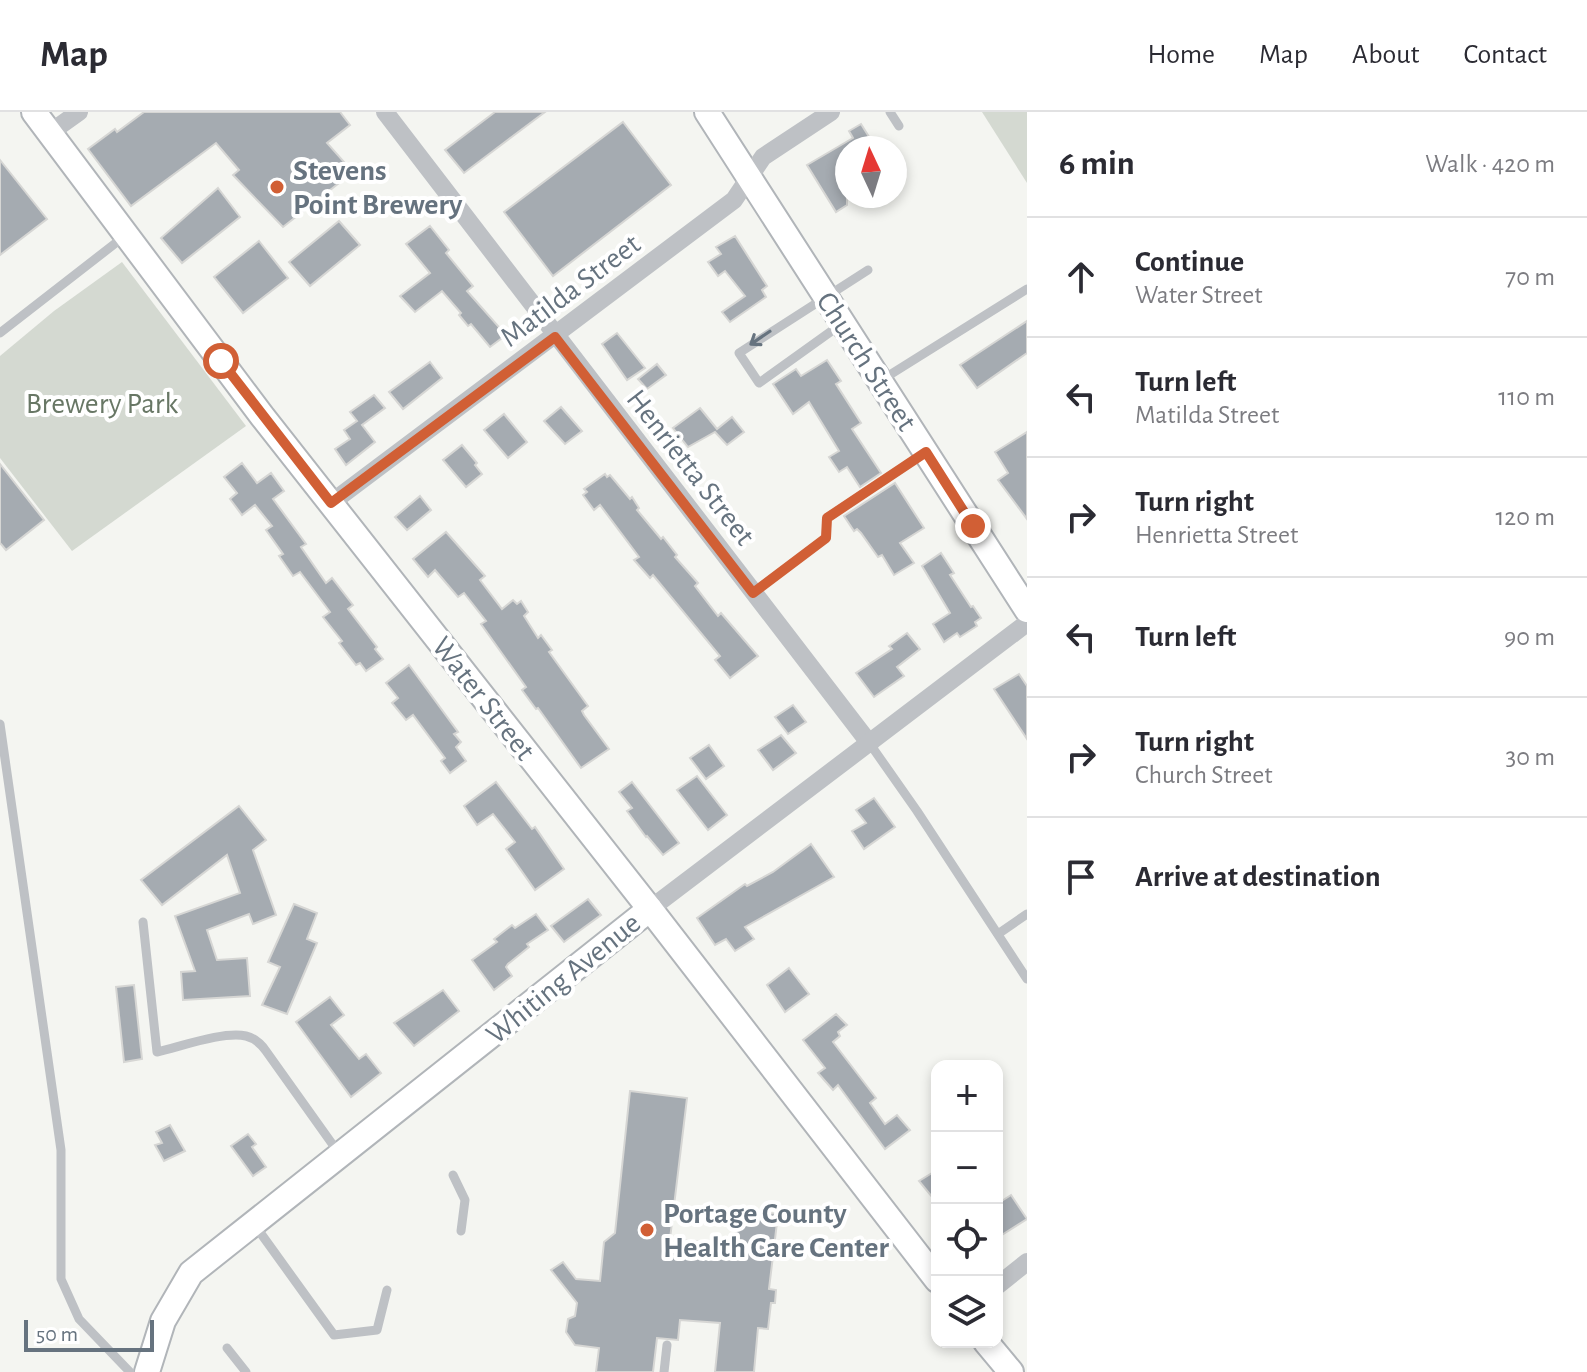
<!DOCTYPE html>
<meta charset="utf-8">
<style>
body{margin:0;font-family:"Alegreya Sans",sans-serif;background:#f2f2f3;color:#2b2b33}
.controls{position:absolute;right:24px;bottom:24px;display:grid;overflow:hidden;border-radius:16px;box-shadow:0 4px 12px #0003}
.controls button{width:72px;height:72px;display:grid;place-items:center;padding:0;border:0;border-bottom:2px solid #e1e1e2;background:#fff;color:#2b2b33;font:40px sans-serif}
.compass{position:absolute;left:835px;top:24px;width:72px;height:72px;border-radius:50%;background:#fff;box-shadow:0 4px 12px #0003;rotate:356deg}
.scale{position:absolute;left:24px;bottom:20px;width:130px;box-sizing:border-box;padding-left:8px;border:4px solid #66737f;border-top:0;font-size:22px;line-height:28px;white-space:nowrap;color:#66737f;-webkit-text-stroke:6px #fff;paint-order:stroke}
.stop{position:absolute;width:24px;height:24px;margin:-18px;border:6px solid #d15f35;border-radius:50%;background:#fff}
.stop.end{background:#d15f35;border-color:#fff;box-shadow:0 2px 8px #0008}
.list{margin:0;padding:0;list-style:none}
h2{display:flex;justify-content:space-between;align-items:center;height:104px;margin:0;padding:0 32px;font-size:34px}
h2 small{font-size:26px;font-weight:400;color:#7c7c81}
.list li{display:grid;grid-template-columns:52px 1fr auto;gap:24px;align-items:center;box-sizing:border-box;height:120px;padding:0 32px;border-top:2px solid #e1e1e2}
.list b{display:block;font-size:30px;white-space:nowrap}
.list p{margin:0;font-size:26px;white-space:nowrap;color:#7c7c81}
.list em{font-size:26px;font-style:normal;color:#7c7c81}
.icon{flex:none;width:44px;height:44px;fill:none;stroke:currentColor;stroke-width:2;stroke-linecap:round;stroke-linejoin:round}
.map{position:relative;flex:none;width:1027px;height:1260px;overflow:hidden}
header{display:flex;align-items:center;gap:48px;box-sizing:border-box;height:112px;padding:0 40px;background:#fff;border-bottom:2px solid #e1e1e2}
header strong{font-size:38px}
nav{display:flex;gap:44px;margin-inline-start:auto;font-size:28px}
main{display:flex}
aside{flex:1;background:#fff}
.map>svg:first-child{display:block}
.green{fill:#d4d9d1}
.building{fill:#a5abb1;stroke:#d6d6d4;stroke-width:2}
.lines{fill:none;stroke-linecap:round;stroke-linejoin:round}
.secondary-casing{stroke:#b1b5b9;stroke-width:28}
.lane{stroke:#bec1c5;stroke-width:9}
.street{stroke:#bec1c5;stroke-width:18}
.secondary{stroke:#fff;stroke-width:24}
.oneway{stroke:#66737f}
.route{stroke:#d15f35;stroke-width:10}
.poi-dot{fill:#d15f35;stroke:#fff;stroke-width:3}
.labels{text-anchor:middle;stroke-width:8;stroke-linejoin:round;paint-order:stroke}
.poi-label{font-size:30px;font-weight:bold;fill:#66737f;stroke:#fff;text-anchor:start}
.street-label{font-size:30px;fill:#66737f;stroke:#fff}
.park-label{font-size:30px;fill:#687765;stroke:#fff}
</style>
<header>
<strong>Map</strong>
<nav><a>Home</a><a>Map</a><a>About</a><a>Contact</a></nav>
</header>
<main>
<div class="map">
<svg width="1027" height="1260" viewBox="0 0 1027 1260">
<rect width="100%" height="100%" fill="#f4f5f1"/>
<g class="green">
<path d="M982,0h45v71z"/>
<path d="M122,150l124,164 -174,125 -72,-93v-102l54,-45z"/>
</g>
<g class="building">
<path d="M144,0h196l10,13 -23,18 26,29 -70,55 -50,-52 6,-5 -23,-27 -85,63 -43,-57 27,-20 2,3z"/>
<path d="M495,0h50l-81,61 -19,-23z"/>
<path d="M623,10l48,63 -118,91 -49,-64z"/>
<path d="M861,12l15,24h-29v57l-11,7 -29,-47 46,-27 -4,-7z"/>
<path d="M0,48l47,59 -47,36z"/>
<path d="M218,76l22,29 -58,46 -21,-25z"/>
<path d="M339,109l21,24 -50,41 -21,-24z"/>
<path d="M430,114l19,24 -3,3 27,33 -6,5 39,44 -16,12 -19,-23 -3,2 -9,-11 2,-2 -19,-22 -27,21 -15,-16 30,-23 -24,-29z"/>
<path d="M735,124l32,50 -5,4 4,7 -36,25 -8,-10 23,-16 -20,-25 -7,5 -10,-14 13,-8 -5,-7z"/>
<path d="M259,129l29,37 -45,35 -29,-36z"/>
<path d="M1027,209v32l-50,35 -17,-23z"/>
<path d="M617,221l28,35 -18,12 -25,-36z"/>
<path d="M827,248l14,21 -5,3 25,39 -9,6 29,44 -21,14 -13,-20 -8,5 -10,-15 10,-6 -30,-49 -16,12 -20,-30 23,-15 5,7z"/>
<path d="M430,250l12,16 -39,31 -14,-17z"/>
<path d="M657,252l9,11 -19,14 -9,-10z"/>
<path d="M374,283l11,13 -23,17 13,17 -29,23 -11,-16 15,-10 -6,-9 13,-9 -7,-9z"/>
<path d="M561,295l21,24 -17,13 -21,-23z"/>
<path d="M700,296l17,21 15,-12 12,15 -17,13 -12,-13 -27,15 -15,-19z"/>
<path d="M504,302l23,28 -19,16 -24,-28z"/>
<path d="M1027,320v87l-29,-39 10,-7 -13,-21z"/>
<path d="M462,333l15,18 -2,2 7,9 -16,13 -23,-27z"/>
<path d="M242,351l15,20 14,-10 13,18 -11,8 33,45 -5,3 25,36 6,-5 21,27 -5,4 29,38 -2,2 8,10 -17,12 -6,-8 -4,2 -17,-22 3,-2 -19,-24 7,-5 -30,-40 -7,4 -14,-20 4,-2 -17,-24 6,-4 -17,-21 -13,10 -12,-16 7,-6 -13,-16z"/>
<path d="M0,352l44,56 -38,30 -6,-7z"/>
<path d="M605,362l2,3 3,-2 20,24 2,-2 7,11 -2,2 24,29 2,-2 14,18 -2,2 23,26 -3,3 23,30 3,-3 37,43 -28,22 -15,-18 5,-4 -67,-81 -3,3 -16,-18 5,-3 -39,-52 -6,5 -11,-15 4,-3 -3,-3z"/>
<path d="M895,371l29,45 -24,15 14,20 -20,12 -12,-20 -4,2 -17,-24 -4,-4 -3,2 -10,-15z"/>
<path d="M420,384l11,14 -24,20 -12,-13z"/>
<path d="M446,420l39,44 -5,4 22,29 11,-9 4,4 4,-3 7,11 -4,4 14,22 3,-3 11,15 -3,2 39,54 -6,5 2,4 25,34 -28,19 -43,-60 -2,1 -14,-19 4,-3 -45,-63 5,-3 -22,-28 -6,4 -23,-27 -7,7 -15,-18z"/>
<path d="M941,441l13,20 -4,2 21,32 2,-1 8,12 -6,4 2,4 -17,11 -3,-4 -13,9 -11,-18 17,-11 -28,-47z"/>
<path d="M907,521l13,16 -23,18 7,9 -30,21 -18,-24 36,-24 -3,-3z"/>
<path d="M409,553l49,67 -4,2 7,8 -5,5 10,14 -16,12 -9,-12 4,-3 -32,-43 -7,5 -14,-17 6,-5 -12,-15z"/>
<path d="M1019,562l8,12v53l-33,-50z"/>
<path d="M793,593l13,17 -18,12 -13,-17z"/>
<path d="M781,623l15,18 -23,17 -15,-20z"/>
<path d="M709,633l15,21 -18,13 -16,-21z"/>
<path d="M697,664l30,39 -19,15 -31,-40z"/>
<path d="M496,670l36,47 3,-2 29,42 -29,21 -29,-41 9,-7 -22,-28 -16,11 -13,-19z"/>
<path d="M632,670l47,61 -16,12 -16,-19 -1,1 -19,-26 5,-3 -13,-16z"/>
<path d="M874,686l21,29 -31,22 -12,-18 14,-8 -10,-13z"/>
<path d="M239,694l27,34 -13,10 23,65 -23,9 -4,-10 -42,16 10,30 30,-2 3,38 -67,4 -2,-28 14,-1 -20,-55 65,-23 -13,-38 -65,50 -21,-25z"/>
<path d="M811,732l23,33 -89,50 9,12 -19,12 -9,-12 -11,6 -18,-27 48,-34 2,2 26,-14z"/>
<path d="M588,787l13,16 -37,27 -13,-16z"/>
<path d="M294,792l23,9 -10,26 10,4 -30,71 -25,-9 18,-38 -12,-5z"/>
<path d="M536,802l12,16 -21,14 2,3 -21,17 -2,3 6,9 -18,14 -22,-30 25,-18 -3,-3 18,-14 3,3z"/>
<path d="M789,856l20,26 -24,18 -18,-27z"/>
<path d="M134,873l8,74 -18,3 -8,-75z"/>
<path d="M443,878l16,21 -45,35 -20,-23z"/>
<path d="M330,885l14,18 -13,10 28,34 7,-5 15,19 -30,24 -55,-75z"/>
<path d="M836,902l11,11 -9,7 2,4 -7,6 43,56 -6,5 15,21 12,-9 13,15 -25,19 -47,-64 -5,5 -15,-17 7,-5 -22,-28z"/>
<path d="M630,979l57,7 -17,141 64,6 5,-36 39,5 -9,75 7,1 -1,13h-4l-3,26 -10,-1 -4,44h-39l5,-49 -40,-3 -2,20 -21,-2 -4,34h-57l3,-24 -24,-3 -9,-13 2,-13 7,-3 2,-13 -26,-33 12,-8 13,17 24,2 4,-39 11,-9z"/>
<path d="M170,1013l15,26 -21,10 -9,-16 7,-2 -6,-11z"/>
<path d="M248,1022l8,10 -4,3 14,20 -13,9 -22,-30z"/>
<path d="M937,1058v33l-18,-22z"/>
<path d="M1011,1083l16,24 -30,19v-34z"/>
</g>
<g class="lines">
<defs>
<g id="secondary">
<path d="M34,0l228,304 388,493 287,371"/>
<path d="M707,0l320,498"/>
<path d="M986,1230l25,30"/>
<path d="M147,1260l16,-51 28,-48 459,-364"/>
</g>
</defs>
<use href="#secondary" class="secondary-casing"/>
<g class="lane">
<path d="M890,0l9,14"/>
<path d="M840,213l-81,58 -20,-30 129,-83"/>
<path d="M0,221l126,-98"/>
<path d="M880,269l147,-92"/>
<path d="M753,481l73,-55 1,-20 96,-64"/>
<path d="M0,612l61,426v129l18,40 51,53"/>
<path d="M870,632l47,67 110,168"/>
<path d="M143,810l14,130c23,-5 66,-21 89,-16 9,2 15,8 20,15l72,101"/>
<path d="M998,822l29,-20"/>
<path d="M453,1063l12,25 -4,31"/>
<path d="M254,1112l80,111 43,-5 10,-40"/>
<path d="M227,1236l19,24"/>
<path d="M664,1260l3,-27"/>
</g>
<g class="street">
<path d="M385,0l485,632"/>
<path d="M51,20l28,-20"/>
<path d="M331,391l403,-303 29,-43 68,-45"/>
<path d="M650,797l377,-286"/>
<path d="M997,1174l30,-24"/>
</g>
<use href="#secondary" class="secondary"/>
</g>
<defs><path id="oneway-shaft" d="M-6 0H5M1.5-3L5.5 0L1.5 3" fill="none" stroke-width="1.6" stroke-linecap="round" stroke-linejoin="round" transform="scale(2)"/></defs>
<use class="oneway" href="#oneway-shaft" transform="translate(760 226) rotate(146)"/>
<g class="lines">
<path class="route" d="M221,249l110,142 224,-166 198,256 73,-55 1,-20 99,-66 47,74"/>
</g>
<g class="poi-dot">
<circle cx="277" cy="75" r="8"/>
<circle cx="647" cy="1118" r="8"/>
</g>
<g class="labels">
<g class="poi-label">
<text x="293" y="68">Stevens<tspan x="293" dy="34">Point Brewery</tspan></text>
<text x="663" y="1111">Portage County<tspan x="663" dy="34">Health Care Center</tspan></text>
</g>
<g class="street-label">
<text transform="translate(570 178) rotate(-37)" y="10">Matilda Street</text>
<text transform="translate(867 249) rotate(57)" y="10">Church Street</text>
<text transform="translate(691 355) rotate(52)" y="10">Henrietta Street</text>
<text transform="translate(484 586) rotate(52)" y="10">Water Street</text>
<text transform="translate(563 866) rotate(-39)" y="10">Whiting Avenue</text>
</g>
<g class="park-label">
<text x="102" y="301">Brewery Park</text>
</g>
</g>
</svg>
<div class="controls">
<button>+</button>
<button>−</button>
<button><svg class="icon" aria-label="locate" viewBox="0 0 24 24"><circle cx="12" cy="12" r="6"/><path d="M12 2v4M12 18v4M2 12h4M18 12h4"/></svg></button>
<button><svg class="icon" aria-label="layers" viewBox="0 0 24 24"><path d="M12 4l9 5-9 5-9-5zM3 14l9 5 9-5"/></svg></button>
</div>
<svg class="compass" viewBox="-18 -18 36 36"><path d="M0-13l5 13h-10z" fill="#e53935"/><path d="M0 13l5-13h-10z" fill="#7c7c81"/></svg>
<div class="scale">50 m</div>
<div class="stop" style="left:221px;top:249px"></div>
<div class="stop end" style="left:973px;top:414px"></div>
</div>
<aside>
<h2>6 min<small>Walk · 420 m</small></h2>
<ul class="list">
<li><svg class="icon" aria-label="ahead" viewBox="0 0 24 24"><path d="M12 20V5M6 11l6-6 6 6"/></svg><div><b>Continue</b><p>Water Street</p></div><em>70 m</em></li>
<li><svg class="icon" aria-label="left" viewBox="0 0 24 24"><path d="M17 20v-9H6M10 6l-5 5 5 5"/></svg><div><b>Turn left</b><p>Matilda Street</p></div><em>110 m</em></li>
<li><svg class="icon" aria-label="right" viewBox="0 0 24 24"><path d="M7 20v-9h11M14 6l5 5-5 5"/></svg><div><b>Turn right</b><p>Henrietta Street</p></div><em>120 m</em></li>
<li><svg class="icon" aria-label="left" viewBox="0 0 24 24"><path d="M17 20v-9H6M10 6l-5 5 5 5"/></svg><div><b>Turn left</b></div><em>90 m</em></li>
<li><svg class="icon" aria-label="right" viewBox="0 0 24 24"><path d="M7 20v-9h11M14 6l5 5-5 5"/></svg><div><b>Turn right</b><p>Church Street</p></div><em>30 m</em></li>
<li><svg class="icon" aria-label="arrive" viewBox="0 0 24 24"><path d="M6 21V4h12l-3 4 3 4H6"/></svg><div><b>Arrive at destination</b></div></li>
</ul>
</aside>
</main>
